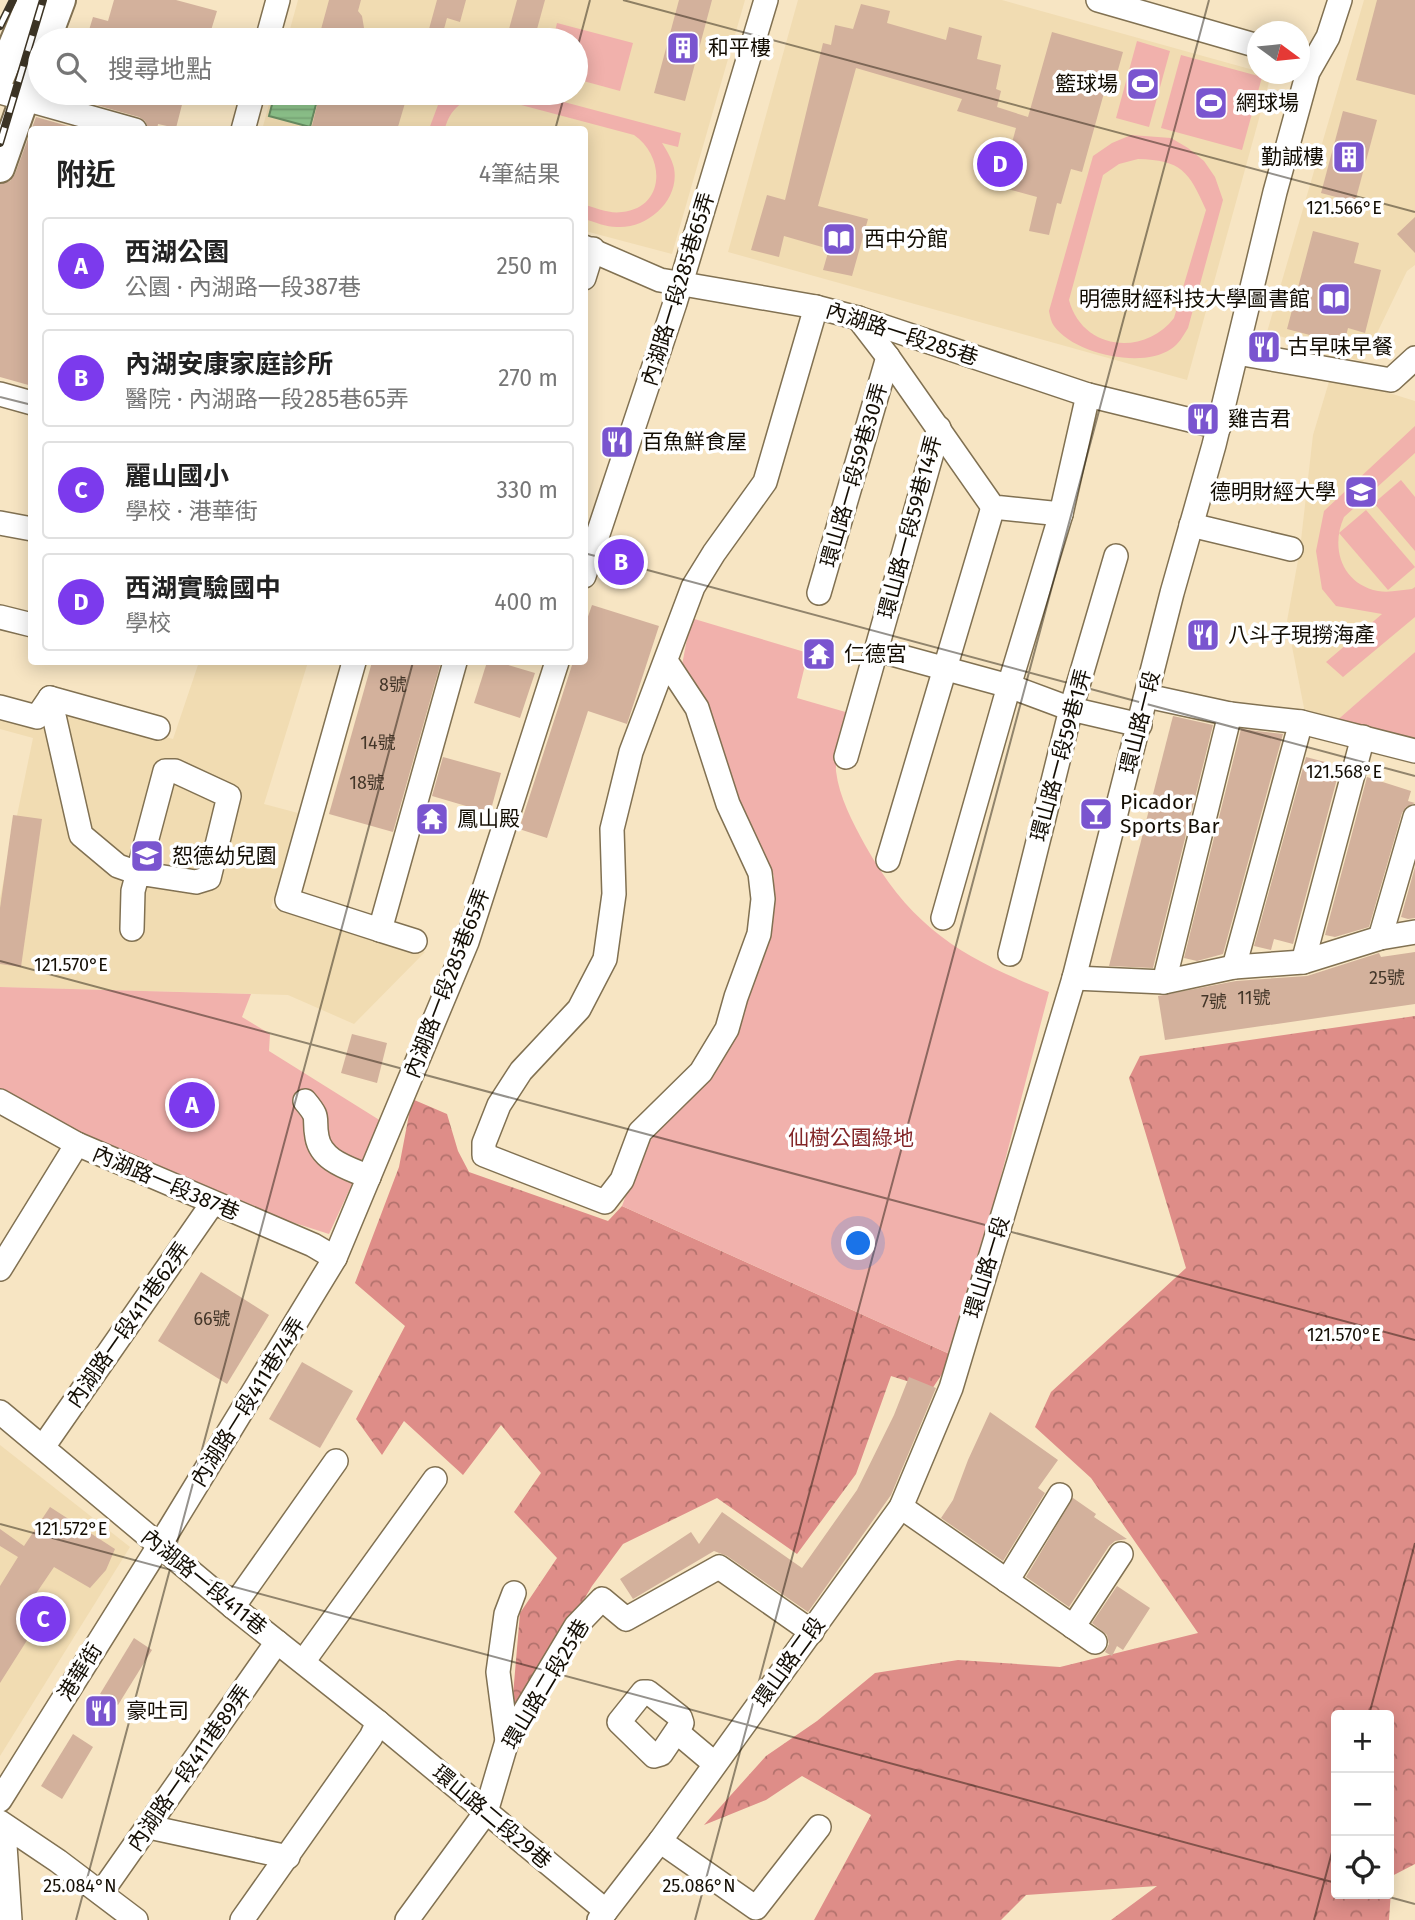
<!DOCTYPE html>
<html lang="zh-TW">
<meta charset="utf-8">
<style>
body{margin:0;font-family:"Fira Sans","Noto Sans TC",sans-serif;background:#f6f6f6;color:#222}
.controls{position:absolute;right:21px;bottom:21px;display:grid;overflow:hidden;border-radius:7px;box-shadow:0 4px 18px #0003}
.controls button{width:63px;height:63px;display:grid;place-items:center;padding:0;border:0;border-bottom:2px solid #e0e0e0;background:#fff;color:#222;font:35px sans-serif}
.compass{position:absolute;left:1247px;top:21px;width:63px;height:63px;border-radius:50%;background:#fff;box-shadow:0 4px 18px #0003;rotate:105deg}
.you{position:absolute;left:859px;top:1244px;width:24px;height:24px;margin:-18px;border:5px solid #fff;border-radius:50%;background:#1a73e8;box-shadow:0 0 0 10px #1a73e833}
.badge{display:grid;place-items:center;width:46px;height:46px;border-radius:50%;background:#7c3aed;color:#fff;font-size:23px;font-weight:700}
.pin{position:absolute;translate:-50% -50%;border:4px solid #fff;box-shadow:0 2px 7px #0006}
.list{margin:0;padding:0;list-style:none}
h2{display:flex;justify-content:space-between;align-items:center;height:91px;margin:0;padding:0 28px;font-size:30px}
h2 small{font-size:23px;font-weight:400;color:#767676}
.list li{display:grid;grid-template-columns:46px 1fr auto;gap:21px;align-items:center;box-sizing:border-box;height:98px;margin:0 14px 14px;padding:0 14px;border:2px solid #e0e0e0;border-radius:7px}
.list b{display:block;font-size:26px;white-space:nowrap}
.list p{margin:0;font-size:23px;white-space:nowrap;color:#767676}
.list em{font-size:23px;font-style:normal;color:#767676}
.icon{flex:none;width:38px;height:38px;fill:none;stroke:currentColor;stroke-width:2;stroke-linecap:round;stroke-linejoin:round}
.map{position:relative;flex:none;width:1415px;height:1920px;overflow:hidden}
.search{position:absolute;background:#fff;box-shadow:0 4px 18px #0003;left:28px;top:28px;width:560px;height:77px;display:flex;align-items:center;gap:18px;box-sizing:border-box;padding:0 24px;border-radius:38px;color:#767676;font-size:26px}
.panel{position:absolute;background:#fff;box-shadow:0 4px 18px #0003;left:28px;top:126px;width:560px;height:539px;border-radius:7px}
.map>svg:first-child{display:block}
.built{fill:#f1dcb2}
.forest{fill:url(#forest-crowns);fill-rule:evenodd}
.park{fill:#f1b1ac;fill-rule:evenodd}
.water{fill:url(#water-rules);stroke:#6b9065;stroke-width:2}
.building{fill:#d3b19c}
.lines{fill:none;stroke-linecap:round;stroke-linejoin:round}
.minor-casing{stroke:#817152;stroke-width:26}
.major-casing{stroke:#817152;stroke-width:32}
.minor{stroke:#fff;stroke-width:23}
.major{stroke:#fff;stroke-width:28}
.rail-casing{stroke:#3c3425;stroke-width:8}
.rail{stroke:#fff;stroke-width:5;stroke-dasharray:16;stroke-linecap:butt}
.ticks{fill:none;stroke:#130d03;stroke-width:2;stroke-opacity:0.45}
.labels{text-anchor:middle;stroke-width:7;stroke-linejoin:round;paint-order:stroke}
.number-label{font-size:18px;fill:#433629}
.poi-label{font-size:21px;fill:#130d03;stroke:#fff;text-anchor:start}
.street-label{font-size:21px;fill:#130d03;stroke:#fff}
.park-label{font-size:21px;fill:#832527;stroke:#fff}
.ticks-label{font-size:18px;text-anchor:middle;fill:#130d03;stroke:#fff;stroke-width:7;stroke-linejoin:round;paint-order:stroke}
</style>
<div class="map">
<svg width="1415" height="1920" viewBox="0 0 1415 1920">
<defs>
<pattern id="forest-crowns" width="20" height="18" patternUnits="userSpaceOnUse" patternTransform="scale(1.75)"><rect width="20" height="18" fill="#de8d88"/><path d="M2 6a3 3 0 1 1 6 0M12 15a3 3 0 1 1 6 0" fill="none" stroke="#b3726d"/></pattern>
<pattern id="water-rules" width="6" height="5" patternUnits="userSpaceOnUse" patternTransform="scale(1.75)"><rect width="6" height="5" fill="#91c88f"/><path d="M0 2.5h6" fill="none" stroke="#7cab7a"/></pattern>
</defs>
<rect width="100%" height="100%" fill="#f7e5c3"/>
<g class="built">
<path d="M298,0h447l-73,254 -87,-23 -1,-101h-322l10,-37h304v-53h-289z"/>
<path d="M798,0h204l255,71 1,3 13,1 -84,305 -459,-128z"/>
<path d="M1364,0h51v265l-8,6 -44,91 -96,-30z"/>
<path d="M1331,375l84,26v251l-81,71 -29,-10 -18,-92 13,-72 13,-114z"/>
<path d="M199,662h109l-44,142 34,9 -27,95 154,44 -71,72 -66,-29 -288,-8v-89l33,-160 -33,-9v-27l55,5 118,32z"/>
<path d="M0,1445l130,102 -130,209z"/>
</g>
<g class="forest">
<path d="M1415,1016v848l-23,12 -3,44h-278l46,-34 -131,9 -25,25h-187l57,-105 -69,-39 -36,24 -62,25 62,-69 51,-35 58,-48 83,-13 102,7 138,-34 -107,-155 -56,-51 16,-35 135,-124 -57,-190 11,-22zM1336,1715h53v179h-53z"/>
<path d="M412,1099l35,15 11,37 11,21 139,49 14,-15 332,150 -22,33 -41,-13 -35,98 -59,80 -80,-56 -94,46 -31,42 -64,107 -16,14 8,-94 37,-55 -43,-46 27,-39 -40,-48 -38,50 -59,-54 -22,34 -26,-36 49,-93 -50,-43 44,-116z"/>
</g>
<g class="park">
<path d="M557,23l76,20 -13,48 -44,-12v-39h-23z"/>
<path d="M1137,41l33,10 -21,76 -33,-9z"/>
<path d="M1181,55l81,22 -20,73 -81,-22z"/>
<path d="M451,93h79l151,40 -3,14 -16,-4c5,8 10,16 12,25 6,32 -26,61 -57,59 -11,0 -23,-5 -32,-8v-14c12,3 24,9 37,7 43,-4 44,-55 12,-77l-150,-40c-20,2 -35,15 -39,34h-16l9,-24z"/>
<path d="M1131,135l40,3 17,10 16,13 11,16 8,23 -35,128c-5,8 -9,16 -17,21 -29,20 -97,5 -117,-23 -3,-4 -4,-10 -5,-15l44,-155 19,-13zM1138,159c43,1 51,12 68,51l-32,108c-30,39 -92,32 -105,-18l34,-125 16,-11z"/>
<path d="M1415,426v27l-71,64c-14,31 -2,67 34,74 11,2 23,-1 34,-2l3,-2v30l-72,60 -17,-15 56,-48 -46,-8 -14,-17 -6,-38 8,-40z"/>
<path d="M1401,480l14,17v54l-41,-48z"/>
<path d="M1366,510l49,57 -27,23 -49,-57z"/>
<path d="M691,618l117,35 -11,45 52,15c-4,15 -14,43 -13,58 3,26 17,52 29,74 46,83 99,114 184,147l-95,364 -332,-150 24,-65 62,-68 65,-177 1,-20 -23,-46 -69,-165z"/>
<path d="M1415,652v92l-81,-21z"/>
<path d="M0,987l251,7 -9,23 28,17 -1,17 112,70 -52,113 -109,-35 -157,-74 -63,-36z"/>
</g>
<path class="water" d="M275,93h44l-9,34 -41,-11z"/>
<g class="building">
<path d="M114,0h62l41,11 -9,29h-122l7,-23 15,4z"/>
<path d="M329,0h32l-3,11 4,5 4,24h-18l-28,-7z"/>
<path d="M437,0h29l-6,22 -13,-4 -6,22h-15z"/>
<path d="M517,0h28l-11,40h-28z"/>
<path d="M679,0h33l-27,101 -31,-8z"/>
<path d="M1377,0h38v95l-59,-15z"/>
<path d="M861,4l29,7 -3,12 59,17 3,-13 33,9 -5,23 24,6 -5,24 5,2 -4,16 31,10 24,-85 71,20 -7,25 -7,-2 -27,97 -11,-3 -10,35 -4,-1 -8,32 -20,-4 8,-34 -37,-10 16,-59 -59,-17 5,-12 -106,-31 -38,138 50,13 -16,57 -29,-6 6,-21 -45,-13 -5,21 -28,-7 16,-55 18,5 38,-157 8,2 4,-20 18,4z"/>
<path d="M54,93h131l-9,35 -18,-4 -1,6h-8l-4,-9 -6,-4z"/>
<path d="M320,93h88l-11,37h-86z"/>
<path d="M1343,111l34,9 -22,82 -34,-9z"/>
<path d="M36,117l46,13h-50v256l-32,-9v-193l10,-3 5,-7z"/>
<path d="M1415,217v36l-18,-19z"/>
<path d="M1313,231l46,12 -5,20 27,7 -16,63 -17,-5 -4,16 -57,-15z"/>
<path d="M592,605l67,21 -32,98 -39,-13 -41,127 -28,-9 54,-167h11v-34z"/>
<path d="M372,662h69l-48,170 -64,-18z"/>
<path d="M487,662h11l37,11 -15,45 -46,-15z"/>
<path d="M1173,716l40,9 -60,243 -44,-2z"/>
<path d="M1241,729l42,5 -60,220 -26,7 -13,-3z"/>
<path d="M443,757l58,16 -11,40 -58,-17z"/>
<path d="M1306,757l19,5 -2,9 15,4 -45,169 -19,-5 -3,11 -17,-4z"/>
<path d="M1367,777l44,14 -3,10 7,2 -9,4 -4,6 -33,114 -34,10 -10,-2z"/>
<path d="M13,815l29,4 -21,148 -21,-3v-56z"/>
<path d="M1415,867v51l-7,1 -7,-2z"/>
<path d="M1415,952v52l-250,36 -7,-44 78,-15 71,-5 72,-23 2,4z"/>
<path d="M352,1034l35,9 -10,40 -36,-10z"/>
<path d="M201,1272l68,43 -42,69 -69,-43z"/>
<path d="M302,1362l51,29 -33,57 -51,-29z"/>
<path d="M909,1377l27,11 -45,107 -83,117 -81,-56 -13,-5 -81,48 -13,-20 71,-47 8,12 23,-32 80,56 55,-78 37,-75z"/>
<path d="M990,1412l68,48 -20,28 7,5 -42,68 -62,-43 12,-18 15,-40z"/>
<path d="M1073,1498l23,16 -2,3 33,22 -12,2 -6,5 -40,61 -43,-30z"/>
<path d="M50,1507l65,42 -9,21 -16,18 -36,-21 -38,56 15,11 -31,49v-97l18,-29 -18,-11v-17l24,17z"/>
<path d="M1117,1586l33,22 -27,42 -6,-4 -5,10 -7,-4 4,-8 -2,-9 -15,-12z"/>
<path d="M134,1638l18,12 -34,55 -18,-11z"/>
<path d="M73,1734l20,13 -31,52 -21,-13z"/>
</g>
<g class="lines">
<defs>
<g id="minor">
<path d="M1098,0l160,46"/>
<path d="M267,40l11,-40"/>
<path d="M0,92l135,38"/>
<path d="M243,130l10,-37"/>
<path d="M584,247l76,33 156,27 42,11 230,77 131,32"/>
<path d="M584,278l9,-29"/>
<path d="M858,318l30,39 105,150 68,7"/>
<path d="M1237,353l154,27 24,-22"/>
<path d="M0,394l32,9"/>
<path d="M0,523l32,6"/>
<path d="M1191,525l100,24"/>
<path d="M584,576l91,-273 91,-303"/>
<path d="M819,593l69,-236"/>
<path d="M0,617l32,8"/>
<path d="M877,650l132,36 62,23 69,16"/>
<path d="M666,661l31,47 31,96 32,69 3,26 -4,35 -23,63 -9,32 -26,43 -61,60 -18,48 -17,22 -121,-47v-12l15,-38 22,-34 58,-62 26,-50 9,-65 -2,-65 19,-77 62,-165 21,-34 51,-71 51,-175"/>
<path d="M354,662l-67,238 93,30"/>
<path d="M1147,696l83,18 71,8 114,29"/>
<path d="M50,698l31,137 37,31 20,7 58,9 13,-4 20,-82 -54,-25h-10l-32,120 -1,38"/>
<path d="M0,707l37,10 13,-19 108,30"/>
<path d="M846,757l93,-329"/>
<path d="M888,860l105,-353"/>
<path d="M943,918l66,-232 52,-172 27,-119"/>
<path d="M1380,938l35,-121"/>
<path d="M415,941l-35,-11 75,-268"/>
<path d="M1010,954l61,-245 45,-153"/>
<path d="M1303,962l60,-225"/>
<path d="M1234,967l67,-245"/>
<path d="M1074,978l90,4 70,-15 69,-5 77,-24 35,-6"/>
<path d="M1164,982l66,-268"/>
<path d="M0,1101l77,43 236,101 22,13"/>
<path d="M305,1101c16,19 8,15 12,36 4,24 32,31 52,40"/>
<path d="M0,1269l77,-125"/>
<path d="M0,1412l233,195 145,115 228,189"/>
<path d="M43,1447l169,-243"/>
<path d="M901,1507l194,135"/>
<path d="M1007,1581l53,-86"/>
<path d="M233,1607l103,-146"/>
<path d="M1073,1627l48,-73"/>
<path d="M303,1662l132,-183"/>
<path d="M643,1692h5l32,25 2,6 -21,31 -7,2 -35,-34z"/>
<path d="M677,1732l38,32"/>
<path d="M507,1741l-9,-69 8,-58 8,-21"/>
<path d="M0,1800l169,-270 166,-272 132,-316 90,-280"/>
<path d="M0,1822l58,39 78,59"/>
<path d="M149,1827l139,30"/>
<path d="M660,1841l96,67 63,-81"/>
<path d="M101,1893l176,-251"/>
<path d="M10,1920l-5,-75 7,-14"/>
<path d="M242,1920l129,-183 7,-15"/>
<path d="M407,1920l79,-108 21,-71 69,-115 26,-27 24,20 93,-52 93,65"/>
<path d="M599,1920l61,-79 241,-334 50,-119 123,-410 98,-385 42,-148 61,-253 33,-120 20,-35 12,-37"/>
</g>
<g id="major">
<path d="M46,40l15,-40"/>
<path d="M0,77l32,-77"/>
<path d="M0,168l40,-114"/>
</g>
</defs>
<use href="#minor" class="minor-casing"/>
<use href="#major" class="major-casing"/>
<use href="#minor" class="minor"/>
<use href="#major" class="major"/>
<defs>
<g id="rail">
<path d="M0,26l13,-26"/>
<path d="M0,143l43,-143"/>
</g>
</defs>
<use href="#rail" class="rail-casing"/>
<use href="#rail" class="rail"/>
</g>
<path class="ticks" d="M623,0l792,212M576,53l14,-53M555,130l10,-37M0,397l32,8M584,553l831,223M0,961l1415,379M0,1524l1336,359M1369,1715l46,-172M1378,1894l37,10M76,1920l337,-1258M695,1920l514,-1920M1314,1920l22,-83"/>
<defs>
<symbol id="building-square" viewBox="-11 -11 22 22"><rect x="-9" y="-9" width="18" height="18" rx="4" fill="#7a55cf" stroke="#fff"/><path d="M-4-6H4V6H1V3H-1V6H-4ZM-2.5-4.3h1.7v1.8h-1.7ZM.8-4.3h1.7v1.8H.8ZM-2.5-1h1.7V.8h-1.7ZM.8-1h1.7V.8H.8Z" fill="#fff"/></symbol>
<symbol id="stadium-square" viewBox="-11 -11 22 22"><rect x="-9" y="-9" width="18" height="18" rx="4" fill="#7a55cf" stroke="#fff"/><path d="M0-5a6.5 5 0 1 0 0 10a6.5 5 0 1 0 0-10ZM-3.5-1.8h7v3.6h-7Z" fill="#fff"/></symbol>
<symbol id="library-square" viewBox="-11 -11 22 22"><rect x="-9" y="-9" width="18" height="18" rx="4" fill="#7a55cf" stroke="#fff"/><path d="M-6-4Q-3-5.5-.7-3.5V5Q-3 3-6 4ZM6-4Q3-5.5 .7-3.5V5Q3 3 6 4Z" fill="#fff"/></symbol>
<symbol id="restaurant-square" viewBox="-11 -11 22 22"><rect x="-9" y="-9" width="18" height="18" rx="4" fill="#7a55cf" stroke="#fff"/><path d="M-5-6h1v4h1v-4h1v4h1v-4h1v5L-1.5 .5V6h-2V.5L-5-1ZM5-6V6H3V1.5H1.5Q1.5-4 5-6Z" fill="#fff"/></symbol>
<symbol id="university-square" viewBox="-11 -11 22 22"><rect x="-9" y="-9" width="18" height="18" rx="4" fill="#7a55cf" stroke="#fff"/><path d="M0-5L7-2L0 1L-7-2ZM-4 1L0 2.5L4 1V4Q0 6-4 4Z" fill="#fff"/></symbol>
<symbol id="temple-square" viewBox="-11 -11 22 22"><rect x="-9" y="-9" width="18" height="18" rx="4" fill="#7a55cf" stroke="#fff"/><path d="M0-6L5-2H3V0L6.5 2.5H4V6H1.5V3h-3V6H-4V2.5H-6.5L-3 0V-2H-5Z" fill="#fff"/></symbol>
<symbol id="bar-square" viewBox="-11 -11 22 22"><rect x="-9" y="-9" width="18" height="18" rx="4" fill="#7a55cf" stroke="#fff"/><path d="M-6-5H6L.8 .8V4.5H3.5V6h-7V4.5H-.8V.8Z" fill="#fff"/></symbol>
<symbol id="school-square" viewBox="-11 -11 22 22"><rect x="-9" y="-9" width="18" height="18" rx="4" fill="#7a55cf" stroke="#fff"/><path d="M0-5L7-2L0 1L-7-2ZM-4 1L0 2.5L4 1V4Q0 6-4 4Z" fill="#fff"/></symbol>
</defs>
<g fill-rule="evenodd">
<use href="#building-square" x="664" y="29" width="38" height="38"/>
<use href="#stadium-square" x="1124" y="65" width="38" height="38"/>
<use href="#stadium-square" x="1192" y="84" width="38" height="38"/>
<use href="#building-square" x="1330" y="138" width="38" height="38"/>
<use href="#library-square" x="820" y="220" width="38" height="38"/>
<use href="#library-square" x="1315" y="280" width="38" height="38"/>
<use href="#restaurant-square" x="1245" y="328" width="38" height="38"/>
<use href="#restaurant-square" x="1184" y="400" width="38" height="38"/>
<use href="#restaurant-square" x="598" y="423" width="38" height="38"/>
<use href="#university-square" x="1342" y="473" width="38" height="38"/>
<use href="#restaurant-square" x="1184" y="616" width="38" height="38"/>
<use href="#temple-square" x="800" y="635" width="38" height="38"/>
<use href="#bar-square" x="1077" y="795" width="38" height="38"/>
<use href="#temple-square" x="413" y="800" width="38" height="38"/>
<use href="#school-square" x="128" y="837" width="38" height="38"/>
<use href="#restaurant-square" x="82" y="1692" width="38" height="38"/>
</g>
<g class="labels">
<g class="number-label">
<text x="393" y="691">8號</text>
<text x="378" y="749">14號</text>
<text x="367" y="789">18號</text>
<text x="1387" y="984">25號</text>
<text x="1254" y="1004">11號</text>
<text x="1214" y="1008">7號</text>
<text x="212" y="1325">66號</text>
</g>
<g class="poi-label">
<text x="708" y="55">和平樓</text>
<text x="1118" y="91" text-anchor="end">籃球場</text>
<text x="1236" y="110">網球場</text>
<text x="1324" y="164" text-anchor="end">勤誠樓</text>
<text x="864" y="246">西中分館</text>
<text x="1310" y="306" text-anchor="end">明德財經科技大學圖書館</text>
<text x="1288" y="354">古早味早餐</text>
<text x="1228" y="426">雞吉君</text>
<text x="642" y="449">百魚鮮食屋</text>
<text x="1336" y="499" text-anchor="end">德明財經大學</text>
<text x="1228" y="642">八斗子現撈海產</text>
<text x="844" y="661">仁德宮</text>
<text x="1120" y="809">Picador<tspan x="1120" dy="24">Sports Bar</tspan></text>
<text x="457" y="826">鳳山殿</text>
<text x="172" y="863">恕德幼兒園</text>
<text x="126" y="1718">豪吐司</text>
</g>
<g class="street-label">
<text transform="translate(678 289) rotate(-73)" y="7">內湖路一段285巷65弄</text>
<text transform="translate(902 334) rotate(18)" y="7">內湖路一段285巷</text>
<text transform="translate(854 475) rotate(-74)" y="7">環山路一段59巷30弄</text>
<text transform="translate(910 527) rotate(-75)" y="7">環山路一段59巷14弄</text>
<text transform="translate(1140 722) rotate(-76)" y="7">環山路一段</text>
<text transform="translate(1061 755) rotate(-75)" y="7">環山路一段59巷1弄</text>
<text transform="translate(447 983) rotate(-69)" y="7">內湖路一段285巷65弄</text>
<text transform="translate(166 1183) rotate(23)" y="7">內湖路一段387巷</text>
<text transform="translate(987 1267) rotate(-73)" y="7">環山路一段</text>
<text transform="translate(128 1325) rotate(-55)" y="7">內湖路一段411巷62弄</text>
<text transform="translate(248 1402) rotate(-58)" y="7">內湖路一段411巷74弄</text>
<text transform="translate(204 1582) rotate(39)" y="7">內湖路一段411巷</text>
<text transform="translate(789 1662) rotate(-54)" y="7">環山路二段</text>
<text transform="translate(80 1672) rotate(-58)" y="7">港華街</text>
<text transform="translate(546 1684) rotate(-59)" y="7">環山路二段25巷</text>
<text transform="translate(189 1768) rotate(-55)" y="7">內湖路一段411巷89弄</text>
<text transform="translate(492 1817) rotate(40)" y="7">環山路二段29巷</text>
</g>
<g class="park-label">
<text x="851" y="1145">仙樹公園綠地</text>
</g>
</g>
<g class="ticks-label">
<text x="1344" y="214">121.566°E</text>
<text x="1344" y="778">121.568°E</text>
<text x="71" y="971">121.570°E</text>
<text x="1344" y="1341">121.570°E</text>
<text x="71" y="1535">121.572°E</text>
<text x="80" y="1892">25.084°N</text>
<text x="699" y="1892">25.086°N</text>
</g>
</svg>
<div class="controls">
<button>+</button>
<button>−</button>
<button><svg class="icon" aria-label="locate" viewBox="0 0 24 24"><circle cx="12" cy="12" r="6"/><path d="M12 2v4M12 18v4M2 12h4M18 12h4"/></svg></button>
</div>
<svg class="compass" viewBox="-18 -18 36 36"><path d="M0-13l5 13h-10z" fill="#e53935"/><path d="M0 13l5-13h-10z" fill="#767676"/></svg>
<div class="you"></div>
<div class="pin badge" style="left:192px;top:1105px">A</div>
<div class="pin badge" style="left:621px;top:562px">B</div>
<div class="pin badge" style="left:43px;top:1619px">C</div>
<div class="pin badge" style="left:1000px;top:164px">D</div>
<div class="search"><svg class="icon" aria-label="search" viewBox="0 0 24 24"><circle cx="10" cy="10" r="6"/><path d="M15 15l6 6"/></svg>搜尋地點</div>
<section class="panel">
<h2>附近<small>4筆結果</small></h2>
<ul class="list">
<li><span class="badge">A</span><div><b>西湖公園</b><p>公園 · 內湖路一段387巷</p></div><em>250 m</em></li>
<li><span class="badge">B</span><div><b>內湖安康家庭診所</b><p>醫院 · 內湖路一段285巷65弄</p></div><em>270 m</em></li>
<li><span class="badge">C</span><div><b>麗山國小</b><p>學校 · 港華街</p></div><em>330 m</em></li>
<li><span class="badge">D</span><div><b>西湖實驗國中</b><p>學校</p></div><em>400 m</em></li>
</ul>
</section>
</div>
